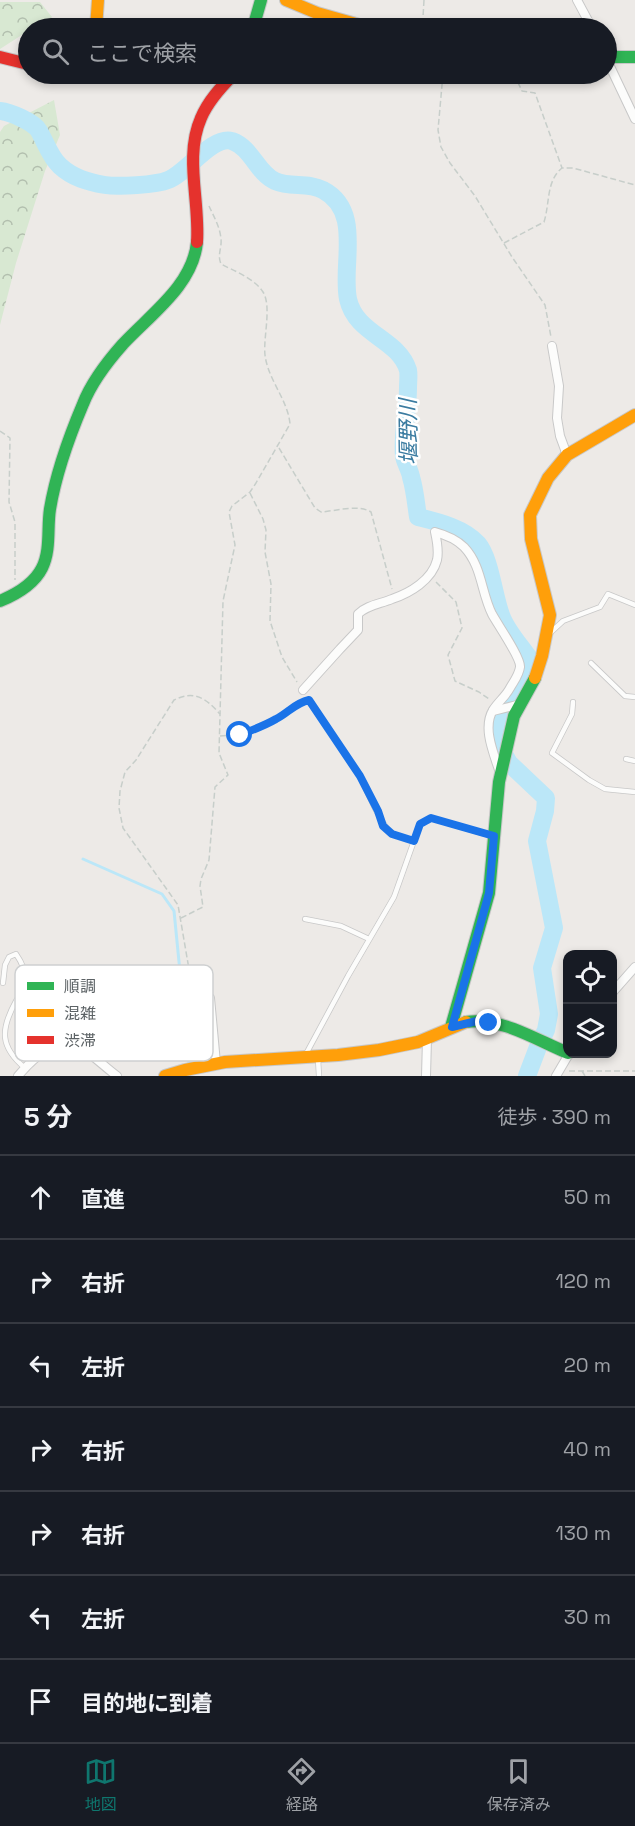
<!DOCTYPE html>
<html lang="ja">
<meta charset="utf-8">
<style>
body{margin:0;font-family:"Space Grotesk","Noto Sans JP",sans-serif;background:#242831;color:#f1f3f6}
.controls{position:absolute;right:18px;bottom:18px;display:grid;overflow:hidden;border-radius:12px;box-shadow:0 3px 9px #0003}
.controls button{width:54px;height:54px;display:grid;place-items:center;padding:0;border:0;border-bottom:2px solid #363941;background:#171b24;color:#f1f3f6;font:30px sans-serif}
.stop{position:absolute;width:18px;height:18px;margin:-14px;border:4px solid #1a73e8;border-radius:50%;background:#fff}
.stop.end{background:#1a73e8;border-color:#fff;box-shadow:0 2px 6px #0008}
.list{margin:0;padding:0;list-style:none}
h2{display:flex;justify-content:space-between;align-items:center;height:78px;margin:0;padding:0 24px;font-size:26px}
h2 small{font-size:20px;font-weight:400;color:#9ea1a6}
.list li{display:grid;grid-template-columns:39px 1fr auto;gap:18px;align-items:center;box-sizing:border-box;height:84px;padding:0 24px;border-top:2px solid #363941}
.list b{display:block;font-size:22px;white-space:nowrap}
.list em{font-size:20px;font-style:normal;color:#9ea1a6}
.icon{flex:none;width:33px;height:33px;fill:none;stroke:currentColor;stroke-width:2;stroke-linecap:round;stroke-linejoin:round}
.map{position:relative;flex:none;width:635px;height:1076px;overflow:hidden}
.search{position:absolute;background:#171b24;box-shadow:0 3px 9px #0003;left:18px;right:18px;top:18px;height:66px;display:flex;align-items:center;gap:15px;box-sizing:border-box;padding:0 21px;border-radius:33px;color:#9ea1a6;font-size:22px}
.sheet{height:666px;background:#171b24}
nav{display:flex;justify-content:space-around;align-items:center;box-sizing:border-box;height:84px;border-top:2px solid #363941;background:#171b24;font-size:16px;color:#9ea1a6}
nav a{display:grid;justify-items:center;gap:3px}
nav .on{color:#0f766e}
.map>svg:first-child{display:block}
.forest{fill:url(#forest-crowns)}
.lines{fill:none;stroke-linecap:round;stroke-linejoin:round}
.stream{stroke:#bbe7f8;stroke-width:3}
.river{stroke:#bbe7f8;stroke-width:18}
.lane-casing{stroke:#c8c8c8;stroke-width:6}
.street-casing{stroke:#c8c8c8;stroke-width:10}
.fast-casing{stroke:#c8c8c8;stroke-width:14}
.slow-casing{stroke:#c8c8c8;stroke-width:14}
.jam-casing{stroke:#c8c8c8;stroke-width:14}
.path{stroke:#c7ceca;stroke-width:1.5;stroke-dasharray:6 3;stroke-linecap:butt}
.lane{stroke:#fcfcfb;stroke-width:4.5}
.street{stroke:#fcfcfb;stroke-width:8}
.fast{stroke:#30b455;stroke-width:12}
.slow{stroke:#ff9f0a;stroke-width:12}
.jam{stroke:#e5322d;stroke-width:12}
.route{stroke:#1a73e8;stroke-width:8}
.labels{text-anchor:middle;stroke-width:5;stroke-linejoin:round;paint-order:stroke}
.water-label{font-size:22px;font-style:italic;fill:#3b7ca1;stroke:#fff}
.key{fill:#fff;stroke:#ced0d1;stroke-width:1.5}
.key-label{font-size:16px;fill:#5c6265}
</style>
<div class="map">
<svg width="635" height="1076" viewBox="0 0 635 1076">
<defs>
<pattern id="forest-crowns" width="20" height="18" patternUnits="userSpaceOnUse" patternTransform="scale(1.5)"><rect width="20" height="18" fill="#d8e8d2"/><path d="M2 6a3 3 0 1 1 6 0M12 15a3 3 0 1 1 6 0" fill="none" stroke="#b2bfae"/></pattern>
</defs>
<rect width="100%" height="100%" fill="#edeae7"/>
<g class="forest">
<path d="M0,2h40l12,15 -19,11h-5v3l-28,18z"/>
<path d="M54,100l6,35 -15,36 -29,92 -16,62v-193l4,-6z"/>
</g>
<g class="lines">
<path class="stream" d="M83,859l79,35 12,17 15,152"/>
<path class="river" d="M0,111c10,1 34,11 39,20 7,12 11,26 21,35 13,12 28,16 45,19 13,2 51,0 63,-5 18,-6 44,-45 64,-39 20,7 25,32 43,40 15,7 33,1 48,9 40,21 18,74 25,109 8,36 50,39 60,71 1,5 0,12 0,18 0,23 -6,45 -4,68 1,7 6,14 7,21 4,13 5,27 7,40 20,5 46,11 60,27 12,14 16,53 23,71 5,15 19,30 28,43l-2,16 -28,46 -1,23 11,20 37,35 -1,13 -8,30 17,87 -12,40 7,46 -3,16 -8,17 -11,29"/>
<defs>
<g id="lane">
<path d="M550,633l13,-12 37,-14 8,-13 27,11"/>
<path d="M591,663l34,33 10,1"/>
<path d="M573,702l-1,12 -20,39 37,27 16,9 30,3"/>
<path d="M626,759l9,2"/>
<path d="M360,776c6,12 22,52 32,57 6,4 15,5 22,8"/>
<path d="M305,919l36,7 28,13"/>
<path d="M3,983l2,-18 4,-8 7,-3c5,7 12,21 10,31 -2,5 -7,11 -10,16 -16,29 -16,46 9,67"/>
<path d="M306,1054l42,-78 46,-79 26,-73 11,-6 61,18"/>
<path d="M318,1059l1,17"/>
</g>
<g id="street">
<path d="M577,0l15,28"/>
<path d="M606,58l29,61"/>
<path d="M552,346l7,40 -2,32 3,18 7,19"/>
<path d="M303,690l37,-41 18,-19v-16c9,-9 22,-10 34,-15 18,-6 40,-19 45,-39 2,-9 0,-19 -2,-28 11,3 21,7 29,15 18,19 17,45 28,67 6,11 29,44 28,53 -1,8 -6,14 -10,21 -4,8 -12,14 -17,22 -11,18 1,44 7,63"/>
<path d="M493,711l24,-6"/>
<path d="M195,984l15,14 6,65"/>
<path d="M612,993l23,-26"/>
<path d="M18,1076c14,-17 40,-42 65,-27 12,8 22,18 34,27"/>
<path d="M426,1076l1,-37"/>
<path d="M556,1076l13,-22"/>
</g>
<g id="fast">
<path d="M253,28l8,-28"/>
<path d="M606,57h29"/>
<path d="M0,601c17,-7 34,-17 42,-33 9,-18 5,-40 8,-59 6,-36 19,-72 33,-105 9,-23 24,-42 40,-60 28,-30 70,-59 74,-102"/>
<path d="M466,1022c36,-5 70,18 102,31"/>
<path d="M451,1027l38,-134 10,-111 15,-66 21,-38"/>
</g>
<g id="slow">
<path d="M286,0l31,13 53,15"/>
<path d="M96,28l2,-28"/>
<path d="M535,678l7,-22 8,-41 -19,-76 -1,-24 18,-37 19,-23 68,-40"/>
<path d="M165,1076l20,-6 40,-8 113,-7 41,-5 39,-8 48,-20"/>
</g>
<g id="jam">
<path d="M0,57l28,7"/>
<path d="M197,242c3,-40 -13,-86 4,-124 7,-17 20,-31 33,-44"/>
</g>
</defs>
<use href="#lane" class="lane-casing"/>
<use href="#street" class="street-casing"/>
<use href="#fast" class="fast-casing"/>
<use href="#slow" class="slow-casing"/>
<use href="#jam" class="jam-casing"/>
<g class="path">
<path d="M424,0l-1,17 1,11"/>
<path d="M443,74l-5,56 3,17 9,16 25,33 37,61 33,48 6,32"/>
<path d="M514,74l8,17 13,2 27,75"/>
<path d="M504,243l40,-21c6,-19 2,-41 18,-54h11l62,17"/>
<path d="M0,431l10,7 -1,64 6,20v58"/>
<path d="M279,448l36,60 6,4c15,-1 37,-8 50,0l21,77"/>
<path d="M250,493l13,26 3,11 -1,22 6,32 -1,37 12,36 15,25"/>
<path d="M436,582l20,20 6,26 -14,27 7,26 24,11 10,7"/>
<path d="M308,698l47,71"/>
<path d="M220,736c24,-2 44,-8 64,-22 9,-6 13,-12 25,-14"/>
<path d="M181,918l22,-11 -3,-21 1,-7 8,-19 6,-73 13,-12 -9,-22 4,-152 12,-56 -6,-33 3,-6 18,-14 6,-9 34,-59c-2,-24 -22,-44 -25,-69 -2,-17 7,-49 -2,-63 -9,-14 -29,-21 -42,-28 -4,-9 1,-16 0,-25 -1,-12 -7,-22 -12,-33"/>
<path d="M190,975l-12,-70 -55,-77 -4,-20 1,-17 5,-19 11,-12 38,-60c20,-10 32,-2 46,14"/>
<path d="M569,1071h66"/>
<path d="M582,1071l3,5"/>
</g>
<use href="#lane" class="lane"/>
<use href="#street" class="street"/>
<use href="#fast" class="fast"/>
<use href="#slow" class="slow"/>
<use href="#jam" class="jam"/>
</g>
<g class="lines">
<path class="route" d="M240,735c12,-5 24,-9 36,-16 12,-6 19,-16 33,-19l51,76 18,35 5,15 9,8 22,7 6,-17 11,-6 63,18 -5,57 -37,134 25,-6 12,2"/>
</g>
<g class="labels">
<g class="water-label">
<text transform="translate(408 432) rotate(-91)" y="8">堰野川</text>
</g>
</g>
<rect x="15" y="965" width="198" height="96" rx="9" class="key"/>
<rect x="27" y="982" width="27" height="8" fill="#30b455"/>
<rect x="27" y="1009" width="27" height="8" fill="#ff9f0a"/>
<rect x="27" y="1036" width="27" height="8" fill="#e5322d"/>
<g class="key-label">
<text x="64" y="992">順調</text>
<text x="64" y="1019">混雑</text>
<text x="64" y="1046">渋滞</text>
</g>
</svg>
<div class="controls">
<button><svg class="icon" aria-label="locate" viewBox="0 0 24 24"><circle cx="12" cy="12" r="6"/><path d="M12 2v4M12 18v4M2 12h4M18 12h4"/></svg></button>
<button><svg class="icon" aria-label="layers" viewBox="0 0 24 24"><path d="M12 4l9 5-9 5-9-5zM3 14l9 5 9-5"/></svg></button>
</div>
<div class="stop" style="left:240px;top:735px"></div>
<div class="stop end" style="left:489px;top:1023px"></div>
<div class="search"><svg class="icon" aria-label="search" viewBox="0 0 24 24"><circle cx="10" cy="10" r="6"/><path d="M15 15l6 6"/></svg>ここで検索</div>
</div>
<section class="sheet">
<h2>5 分<small>徒歩 · 390 m</small></h2>
<ul class="list">
<li><svg class="icon" aria-label="ahead" viewBox="0 0 24 24"><path d="M12 20V5M6 11l6-6 6 6"/></svg><div><b>直進</b></div><em>50 m</em></li>
<li><svg class="icon" aria-label="right" viewBox="0 0 24 24"><path d="M7 20v-9h11M14 6l5 5-5 5"/></svg><div><b>右折</b></div><em>120 m</em></li>
<li><svg class="icon" aria-label="left" viewBox="0 0 24 24"><path d="M17 20v-9H6M10 6l-5 5 5 5"/></svg><div><b>左折</b></div><em>20 m</em></li>
<li><svg class="icon" aria-label="right" viewBox="0 0 24 24"><path d="M7 20v-9h11M14 6l5 5-5 5"/></svg><div><b>右折</b></div><em>40 m</em></li>
<li><svg class="icon" aria-label="right" viewBox="0 0 24 24"><path d="M7 20v-9h11M14 6l5 5-5 5"/></svg><div><b>右折</b></div><em>130 m</em></li>
<li><svg class="icon" aria-label="left" viewBox="0 0 24 24"><path d="M17 20v-9H6M10 6l-5 5 5 5"/></svg><div><b>左折</b></div><em>30 m</em></li>
<li><svg class="icon" aria-label="arrive" viewBox="0 0 24 24"><path d="M6 21V4h12l-3 4 3 4H6"/></svg><div><b>目的地に到着</b></div></li>
</ul>
</section>
<nav>
<a class="on"><svg class="icon" aria-label="map" viewBox="0 0 24 24"><path d="M3 6l6-2 6 2 6-2v14l-6 2-6-2-6 2zM9 4v14M15 6v14"/></svg>地図</a>
<a><svg class="icon" aria-label="directions" viewBox="0 0 24 24"><path d="M12 3l9 9-9 9-9-9zM9 14v-3h6M13 9l2 2-2 2"/></svg>経路</a>
<a><svg class="icon" aria-label="saved" viewBox="0 0 24 24"><path d="M7 4h10v16l-5-4-5 4z"/></svg>保存済み</a>
</nav>
